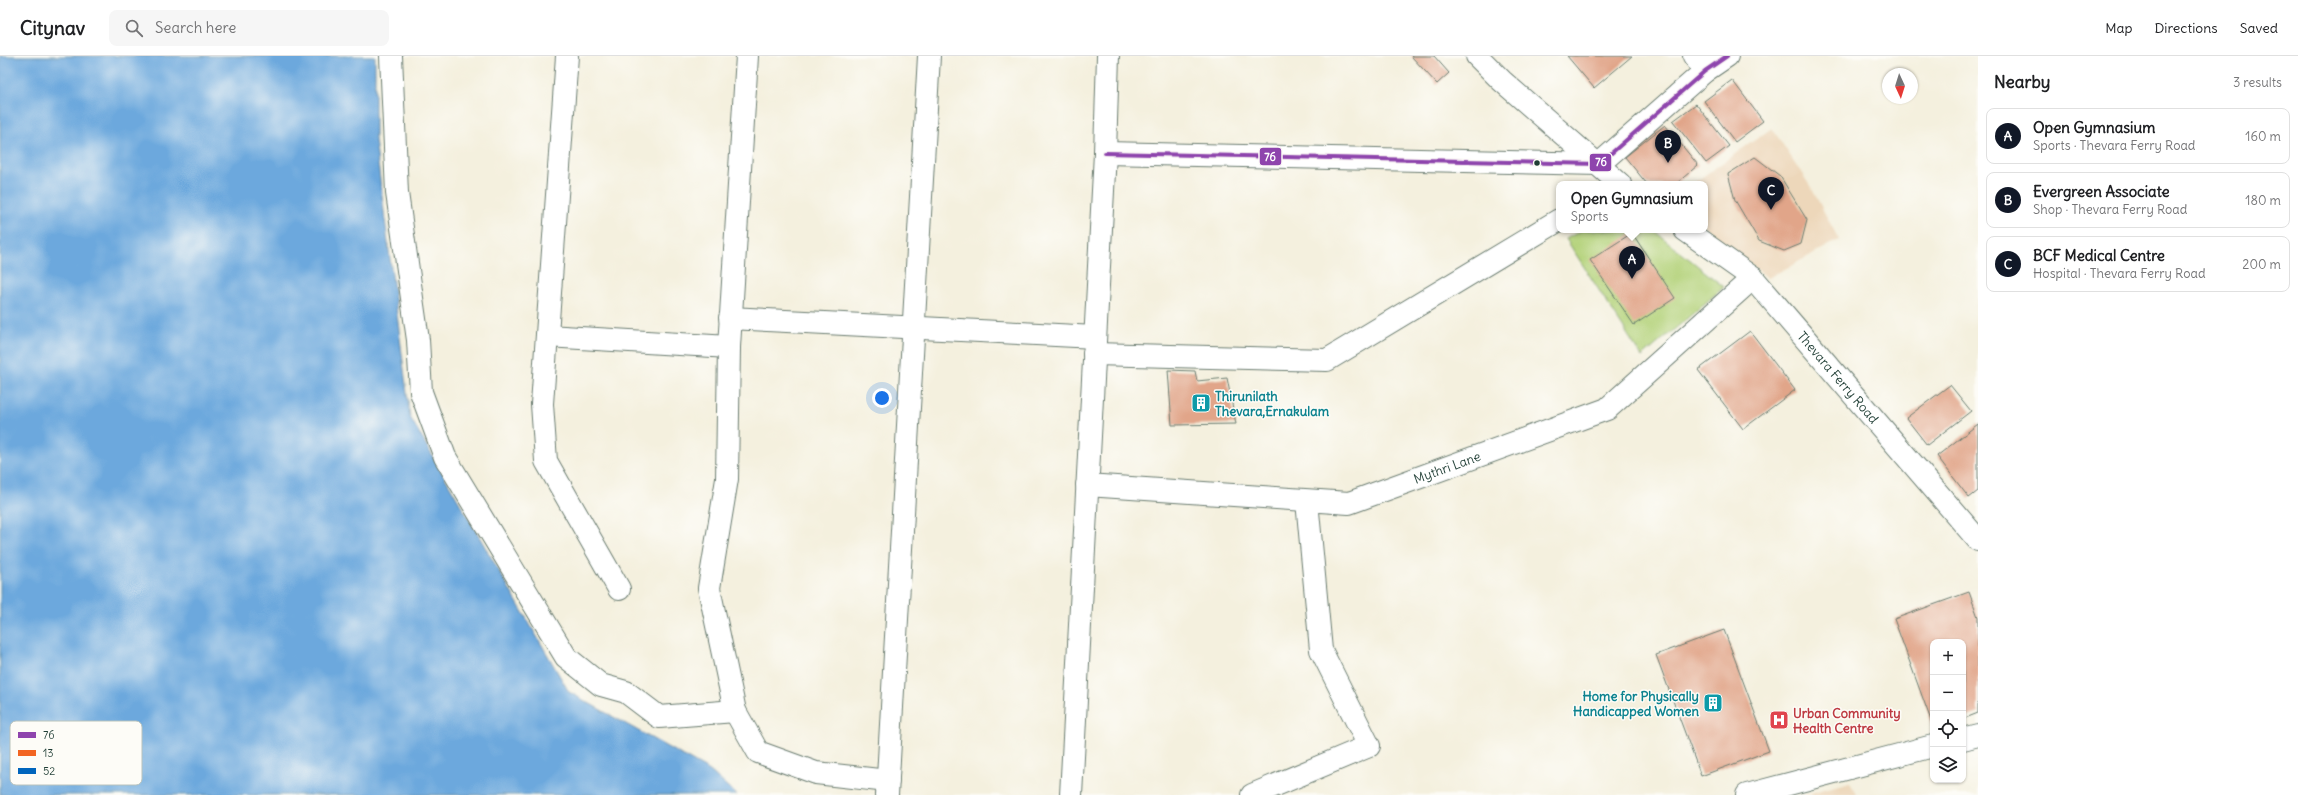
<!DOCTYPE html>
<meta charset="utf-8">
<style>
body{margin:0;font-family:Delius,sans-serif;background:#f6f6f6;color:#202124}
.controls{position:absolute;right:12px;bottom:12px;display:grid;overflow:hidden;border-radius:8px;box-shadow:0 1px 3px #0004}
.controls button{width:36px;height:36px;display:grid;place-items:center;padding:0;border:0;border-bottom:1px solid #e0e0e0;background:#fff;color:#202124;font:20px sans-serif}
.compass{position:absolute;left:1882px;top:12px;width:36px;height:36px;border-radius:50%;background:#fff;box-shadow:0 1px 3px #0004;rotate:176deg}
.you{position:absolute;left:882px;top:342px;width:14px;height:14px;margin:-10px;border:3px solid #fff;border-radius:50%;background:#1a73e8;box-shadow:0 0 0 6px #1a73e833}
.badge{display:grid;place-items:center;width:26px;height:26px;border-radius:50%;background:#111827;color:#fff;font-size:13px;font-weight:700}
.pin{position:absolute;translate:-50% -33px;filter:drop-shadow(0 1px 2px #0008)}
.pin::after{content:'';position:absolute;top:21px;width:14px;height:12px;background:inherit;clip-path:polygon(0 0,100% 0,50% 100%)}
.popup{position:absolute;left:1556px;top:125px;width:152px;height:52px;box-sizing:border-box;display:grid;place-content:center;border-radius:8px;background:#fff;filter:drop-shadow(0 1px 3px #0005);font-size:13px;white-space:nowrap;color:#757577}
.popup b{font-size:15px;color:#202124}
.popup::after{content:'';position:absolute;left:50%;top:100%;margin-left:-8px;border:8px solid transparent;border-top-color:#fff}
.list{margin:0;padding:0;list-style:none}
h2{display:flex;justify-content:space-between;align-items:center;height:52px;margin:0;padding:0 16px;font-size:17px}
h2 small{font-size:13px;font-weight:400;color:#757577}
.list li{display:grid;grid-template-columns:26px 1fr auto;gap:12px;align-items:center;box-sizing:border-box;height:56px;margin:0 8px 8px;padding:0 8px;border:1px solid #e0e0e0;border-radius:8px}
.list b{display:block;font-size:15px;white-space:nowrap}
.list p{margin:0;font-size:13px;white-space:nowrap;color:#757577}
.list em{font-size:13px;font-style:normal;color:#757577}
.icon{flex:none;width:22px;height:22px;fill:none;stroke:currentColor;stroke-width:2;stroke-linecap:round;stroke-linejoin:round}
.map{position:relative;flex:none;width:1978px;height:739px;overflow:hidden}
header{display:flex;align-items:center;gap:24px;box-sizing:border-box;height:56px;padding:0 20px;background:#fff;border-bottom:1px solid #e0e0e0}
header strong{font-size:19px}
nav{display:flex;gap:22px;margin-inline-start:auto;font-size:14px}
.search{width:280px;height:36px;background:#f6f6f6;display:flex;align-items:center;gap:10px;box-sizing:border-box;padding:0 14px;border-radius:8px;color:#757577;font-size:15px}
main{display:flex}
aside{flex:1;background:#fff}
.map>svg:first-child{display:block}
.built{fill:#edd7ba}
.green{fill:#b3d279;stroke:#698856}
.water{fill:#6ca8dd;stroke:#467288}
.building{fill:#e1a589}
.lines{fill:none;stroke-linecap:round;stroke-linejoin:round}
.street-casing{stroke:#6a7c70;stroke-width:24}
.secondary-casing{stroke:#6a7c70;stroke-width:24}
.street{stroke:#fff;stroke-width:22}
.secondary{stroke:#fff;stroke-width:22}
.bus-1-casing{stroke:#fdfcf7;stroke-width:7}
.bus-1{stroke:#8e44ad;stroke-width:4}
.bus-dot{fill:#1f3d34;stroke:#fdfcf7;stroke-width:1.5}
.labels{text-anchor:middle;stroke-width:3;stroke-linejoin:round;paint-order:stroke}
.street-label{font-size:13px;fill:#1f3d34;stroke:#fdfcf7}
.culture-label{font-size:13px;font-weight:bold;fill:#0d838f;stroke:#fdfcf7;text-anchor:start}
.health-label{font-size:13px;font-weight:bold;fill:#be3a42;stroke:#fdfcf7;text-anchor:start}
.key{fill:#fdfcf7;stroke:#bac3bc;stroke-width:1}
.key-label{font-size:11px;fill:#1f3d34}
.line-badge{stroke:#fdfcf7;stroke-width:1.5}
.badge-label{font-size:11px;text-anchor:middle;font-weight:bold;fill:#fff}
</style>
<header>
<strong>Citynav</strong>
<div class="search"><svg class="icon" aria-label="search" viewBox="0 0 24 24"><circle cx="10" cy="10" r="6"/><path d="M15 15l6 6"/></svg>Search here</div>
<nav><a>Map</a><a>Directions</a><a>Saved</a></nav>
</header>
<main>
<div class="map">
<svg width="1978" height="739" viewBox="0 0 1978 739">
<rect width="100%" height="100%" fill="#fdfcf7"/>
<filter id="ink" filterUnits="userSpaceOnUse"><feTurbulence type="fractalNoise" baseFrequency=".025" numOctaves="2"/><feDisplacementMap in="SourceGraphic" scale="8" xChannelSelector="R" yChannelSelector="G"/><feConvolveMatrix kernelMatrix="1 2 1 2 8 2 1 2 1" color-interpolation-filters="sRGB"/></filter>
<filter id="wash" filterUnits="userSpaceOnUse"><feTurbulence type="fractalNoise" baseFrequency=".012" numOctaves="4" result="noise"/><feDisplacementMap in="SourceGraphic" scale="16" xChannelSelector="R" yChannelSelector="G"/><feGaussianBlur stdDeviation="0.9" result="paint"/><feColorMatrix in="noise" values="0 0 0 0 0 0 0 0 0 0 0 0 0 0 0 0 0 1.4 0 .05"/><feComposite in="paint" operator="in"/></filter>
<g filter="url(#wash)">
<rect width="100%" height="100%" fill="#f4f0de"/>
<g class="built">
<path d="M1772,72l40,61 27,51 -71,38 -63,-50v-44h-13z"/>
<path d="M1850,726l6,13h-53z"/>
</g>
<path class="green" d="M1582,174h71l71,57 -82,70 -76,-118z"/>
<path class="water" d="M0,0h375v84l35,277 159,275 141,79 27,24h-737z"/>
<g id="blocks">
<g class="building">
<path d="M1411,0h23l15,17 -12,11z"/>
<path d="M1567,0h65l-38,32z"/>
<path d="M1732,24l31,41 -28,21 -31,-41z"/>
<path d="M1696,48l33,42 -23,17 -33,-42z"/>
<path d="M1665,69l33,40 -22,19h-29l-22,-27z"/>
<path d="M1755,101l25,19 27,44 -6,24 -17,7 -25,-10 -24,-41 -7,-26z"/>
<path d="M1632,177l43,65 -41,27 -44,-65z"/>
<path d="M1750,275l45,59 -52,39 -45,-59z"/>
<path d="M1168,314l27,1 2,10 30,-3 9,46 -64,1z"/>
<path d="M1950,329l21,26 -44,34 -21,-27z"/>
<path d="M1978,368v67l-9,7 -32,-42z"/>
<path d="M1969,536l9,25v96l-15,6v-77h-30v84l-39,-107z"/>
<path d="M1724,574l45,121 -68,25 -45,-121z"/>
</g>
</g>
</g>
<g filter="url(#ink)">
<use href="#blocks" fill-opacity="0" stroke="#6a7c70" stroke-width="1"/>
<g class="lines">
<defs>
<g id="street">
<path d="M391,0l6,137 21,147 3,52 24,65 121,200 35,28 25,7 33,25 76,-6"/>
<path d="M567,0l-25,348 4,57 73,128"/>
<path d="M747,0l-18,291 -2,132 -18,109 26,123 23,41 58,21 72,8"/>
<path d="M1694,0l11,15"/>
<path d="M1105,97l494,11 106,-93 22,-15"/>
<path d="M730,262l365,19"/>
<path d="M547,280l182,11"/>
<path d="M1094,298l233,6 232,-140"/>
<path id="s1" d="M1087,429l262,18 258,-94 146,-131"/>
<path d="M1963,683l15,-4"/>
<path d="M887,739l42,-739"/>
<path d="M1071,739l34,-642 3,-97"/>
<path d="M1252,739l117,-49 -48,-96 -14,-149"/>
<path d="M1747,739l186,-49"/>
</g>
<g id="secondary">
<path d="M1477,0l25,25 118,103"/>
<path id="s2" d="M1685,174l68,48 225,262"/>
</g>
</defs>
<use href="#street" class="street-casing"/>
<use href="#secondary" class="secondary-casing"/>
<use href="#street" class="street"/>
<use href="#secondary" class="secondary"/>
<defs>
<path id="bus-1" d="M1105,97l494,11 106,-93 22,-15"/>
</defs>
<use href="#bus-1" class="bus-1-casing"/>
<use href="#bus-1" class="bus-1"/>
</g>
</g>
<defs>
<symbol id="building-square" viewBox="-11 -11 22 22"><rect x="-9" y="-9" width="18" height="18" rx="4" fill="#0f9aa8" stroke="#fdfcf7"/><path d="M-4-6H4V6H1V3H-1V6H-4ZM-2.5-4.3h1.7v1.8h-1.7ZM.8-4.3h1.7v1.8H.8ZM-2.5-1h1.7V.8h-1.7ZM.8-1h1.7V.8H.8Z" fill="#fff"/></symbol>
<symbol id="hospital-square" viewBox="-11 -11 22 22"><rect x="-9" y="-9" width="18" height="18" rx="4" fill="#e0444e" stroke="#fdfcf7"/><path d="M-5-5h3v3.5h4V-5h3V5h-3V1.5h-4V5h-3Z" fill="#fff"/></symbol>
</defs>
<g fill-rule="evenodd">
<use href="#building-square" x="1190" y="336" width="22" height="22"/>
<use href="#building-square" x="1702" y="636" width="22" height="22"/>
<use href="#hospital-square" x="1768" y="653" width="22" height="22"/>
</g>
<circle class="bus-dot" cx="1537" cy="107" r="3.5"/>
<g class="labels">
<g class="street-label">
<text dy="5" stroke="none"><textPath href="#s2" startOffset="214">Thevara Ferry Road</textPath></text>
<text dy="5" stroke="none"><textPath href="#s1" startOffset="367">Mythri Lane</textPath></text>
</g>
<g class="culture-label">
<text x="1215" y="345">Thirunilath<tspan x="1215" dy="15">Thevara,Ernakulam</tspan></text>
<text x="1699" y="645" text-anchor="end">Home for Physically<tspan x="1699" dy="15">Handicapped Women</tspan></text>
</g>
<g class="health-label">
<text x="1793" y="662">Urban Community<tspan x="1793" dy="15">Health Centre</tspan></text>
</g>
</g>
<rect x="10" y="665" width="132" height="64" rx="6" class="key"/>
<rect x="18" y="676" width="18" height="6" fill="#8e44ad"/>
<rect x="18" y="694" width="18" height="6" fill="#f26522"/>
<rect x="18" y="712" width="18" height="6" fill="#0065bd"/>
<g class="key-label">
<text x="43" y="683">76</text>
<text x="43" y="701">13</text>
<text x="43" y="719">52</text>
</g>
<g class="line-badge">
<rect x="1259" y="91" width="23" height="19" rx="4" fill="#8e44ad"/>
<rect x="1589" y="97" width="23" height="19" rx="4" fill="#8e44ad"/>
</g>
<g class="badge-label">
<text x="1270" y="105">76</text>
<text x="1601" y="110">76</text>
</g>
</svg>
<div class="controls">
<button>+</button>
<button>−</button>
<button><svg class="icon" aria-label="locate" viewBox="0 0 24 24"><circle cx="12" cy="12" r="6"/><path d="M12 2v4M12 18v4M2 12h4M18 12h4"/></svg></button>
<button><svg class="icon" aria-label="layers" viewBox="0 0 24 24"><path d="M12 4l9 5-9 5-9-5zM3 14l9 5 9-5"/></svg></button>
</div>
<svg class="compass" viewBox="-18 -18 36 36"><path d="M0-13l5 13h-10z" fill="#e53935"/><path d="M0 13l5-13h-10z" fill="#757577"/></svg>
<div class="you"></div>
<div class="pin badge" style="left:1632px;top:223px">A</div>
<div class="popup"><b>Open Gymnasium</b>Sports</div>
<div class="pin badge" style="left:1668px;top:107px">B</div>
<div class="pin badge" style="left:1771px;top:154px">C</div>
</div>
<aside>
<h2>Nearby<small>3 results</small></h2>
<ul class="list">
<li><span class="badge">A</span><div><b>Open Gymnasium</b><p>Sports · Thevara Ferry Road</p></div><em>160 m</em></li>
<li><span class="badge">B</span><div><b>Evergreen Associate</b><p>Shop · Thevara Ferry Road</p></div><em>180 m</em></li>
<li><span class="badge">C</span><div><b>BCF Medical Centre</b><p>Hospital · Thevara Ferry Road</p></div><em>200 m</em></li>
</ul>
</aside>
</main>
